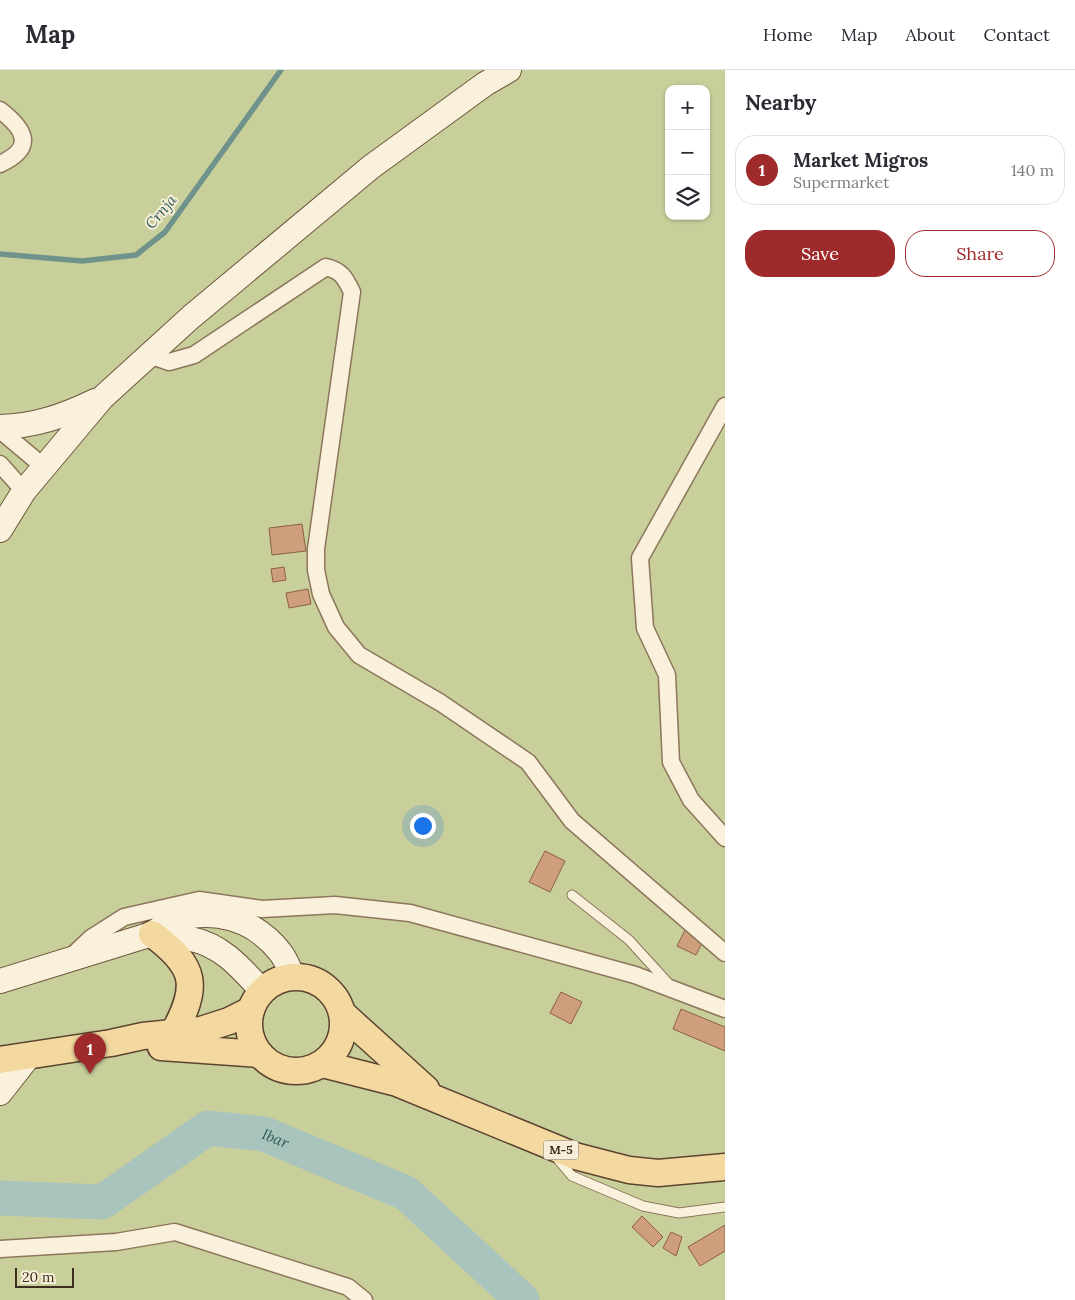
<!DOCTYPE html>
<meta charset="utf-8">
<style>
body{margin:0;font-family:Lora,serif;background:#f7f7f7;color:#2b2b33}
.controls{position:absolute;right:15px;top:15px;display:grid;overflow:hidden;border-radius:10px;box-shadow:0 1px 4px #0004}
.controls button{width:45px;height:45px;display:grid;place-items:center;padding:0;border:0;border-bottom:1px solid #e1e1e2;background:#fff;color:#2b2b33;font:25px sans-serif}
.scale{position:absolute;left:15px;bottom:12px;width:59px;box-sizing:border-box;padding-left:5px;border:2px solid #3d2e20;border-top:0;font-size:14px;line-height:18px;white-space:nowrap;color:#3d2e20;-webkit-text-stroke:4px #f7eed8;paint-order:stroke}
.you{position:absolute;left:422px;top:755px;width:18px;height:18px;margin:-12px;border:4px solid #fff;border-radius:50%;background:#1a73e8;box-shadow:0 0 0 8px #1a73e833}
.badge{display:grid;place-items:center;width:32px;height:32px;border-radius:50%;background:#9e2a2b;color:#fff;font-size:16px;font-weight:700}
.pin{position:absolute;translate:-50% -41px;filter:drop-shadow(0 1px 2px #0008)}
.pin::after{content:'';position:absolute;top:26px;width:18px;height:15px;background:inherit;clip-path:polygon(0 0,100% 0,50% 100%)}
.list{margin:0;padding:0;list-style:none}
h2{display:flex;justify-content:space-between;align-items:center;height:65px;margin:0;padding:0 20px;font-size:21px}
h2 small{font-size:16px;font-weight:400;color:#7c7c81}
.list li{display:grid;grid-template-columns:32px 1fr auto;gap:15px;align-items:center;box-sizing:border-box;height:70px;margin:0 10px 10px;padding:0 10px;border:1px solid #e1e1e2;border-radius:20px}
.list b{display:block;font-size:19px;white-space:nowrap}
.list p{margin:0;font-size:16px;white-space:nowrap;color:#7c7c81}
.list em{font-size:16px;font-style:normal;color:#7c7c81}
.actions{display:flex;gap:10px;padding:15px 20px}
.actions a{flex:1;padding:11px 0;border:1px solid #9e2a2b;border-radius:20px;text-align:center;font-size:18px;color:#9e2a2b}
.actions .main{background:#9e2a2b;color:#fff}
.icon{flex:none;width:28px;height:28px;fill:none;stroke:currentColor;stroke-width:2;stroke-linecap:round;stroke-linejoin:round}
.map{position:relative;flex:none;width:725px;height:1230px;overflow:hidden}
header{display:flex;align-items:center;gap:30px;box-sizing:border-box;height:70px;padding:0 25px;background:#fff;border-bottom:1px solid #e1e1e2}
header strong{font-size:24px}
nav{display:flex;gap:28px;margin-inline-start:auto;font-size:18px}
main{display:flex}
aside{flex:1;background:#fff}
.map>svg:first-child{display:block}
.green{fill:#c9cf9b;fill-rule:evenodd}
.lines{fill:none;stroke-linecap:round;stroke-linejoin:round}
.stream{stroke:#6f938a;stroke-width:5.5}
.river{stroke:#a9c4bc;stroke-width:35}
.building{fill:#cf9f7d;stroke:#8d5f41}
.lane-casing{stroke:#8d765c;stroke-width:11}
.street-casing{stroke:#8d765c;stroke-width:19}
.secondary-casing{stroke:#6f573f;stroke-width:26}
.primary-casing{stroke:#5b4430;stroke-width:29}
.lane{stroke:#faf1dc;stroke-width:9}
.street{stroke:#faf1dc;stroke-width:16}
.secondary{stroke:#faf1dc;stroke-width:24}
.primary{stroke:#f3d9a0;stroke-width:26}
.labels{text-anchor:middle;stroke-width:4;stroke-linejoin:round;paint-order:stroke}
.shield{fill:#f7eed8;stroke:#756857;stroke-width:1}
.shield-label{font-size:12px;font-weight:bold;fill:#3d2e20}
.water-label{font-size:15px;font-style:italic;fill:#2f5d5a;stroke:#f7eed8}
</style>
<header>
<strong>Map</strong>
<nav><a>Home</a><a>Map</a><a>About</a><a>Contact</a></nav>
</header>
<main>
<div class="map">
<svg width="725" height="1230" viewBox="0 0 725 1230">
<rect width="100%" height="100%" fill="#f0e4c8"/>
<path class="green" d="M0,0h725v1230h-725zM669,19h37v127h-37z"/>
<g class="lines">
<path class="stream" d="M0,184l82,7 54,-6 29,-23 116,-162"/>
<path class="river" id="s1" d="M0,1128l102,4 106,-74 56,6 142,59 116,107"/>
</g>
<g class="building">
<path d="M302,454l4,27 -34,4 -3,-27z"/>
<path d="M284,497l2,13 -13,2 -2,-13z"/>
<path d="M308,519l3,15 -22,4 -3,-15z"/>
<path d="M545,781l20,10 -15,31 -21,-10z"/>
<path d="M685,860l19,9 -8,16 -19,-9z"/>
<path d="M561,922l21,10 -11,22 -21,-11z"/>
<path d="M681,939l44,18v24l-52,-22z"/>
<path d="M642,1146l21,21 -10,10 -21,-20z"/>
<path d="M725,1155v26l-25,15 -12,-19z"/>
<path d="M671,1162l11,5 -6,19 -13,-8z"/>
</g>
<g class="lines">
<defs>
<g id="lane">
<path d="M572,825l57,45 40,44"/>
<path d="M556,1087l16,19 71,30 36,7 46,-6"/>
</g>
<g id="street">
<path d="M0,40c26,20 35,38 0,54"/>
<path d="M149,285l20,7 25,-7 132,-88c16,4 19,11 26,25l-36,257v21l5,24 15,33 23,28 82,48 87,59 44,59 153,132"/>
<path d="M725,336l-85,152 5,70 22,47 4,87 20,38 34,38"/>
<path d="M0,360l44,37"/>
<path d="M0,394l24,27"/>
<path d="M71,887l20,-19 33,-21 75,-17 63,9 73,-4 75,8 225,62 90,34"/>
<path d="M0,1179l116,-7 59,-10 173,55 16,13"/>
</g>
<g id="secondary">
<path d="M0,357c35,-1 64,-11 95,-26"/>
<path d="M0,460l24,-39 78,-93 89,-81 180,-150 114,-83 24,-14"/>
<path d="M152,864c13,3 26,3 39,5 31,6 51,30 71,52"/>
<path d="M0,911l152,-47c40,-32 97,-22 128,18 6,7 9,17 13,25"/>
<path d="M0,1023l29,-37"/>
</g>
<g id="primary">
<path d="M152,864c45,33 47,52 21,100"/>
<circle cx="296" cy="954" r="47"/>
<path d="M343,944l83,75"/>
<path d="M161,977l99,7"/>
<path d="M0,990l111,-17 32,-7 58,-6 28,-9 22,-11"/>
<path d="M322,994l75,19 178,73 54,14 29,3 67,-6"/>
</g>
</defs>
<use href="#lane" class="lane-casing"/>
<use href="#street" class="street-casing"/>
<use href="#secondary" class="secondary-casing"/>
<use href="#primary" class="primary-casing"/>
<use href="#lane" class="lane"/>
<use href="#street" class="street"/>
<use href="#secondary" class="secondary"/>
<use href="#primary" class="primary"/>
</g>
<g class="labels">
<rect class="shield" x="543.5" y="1070.5" width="35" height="19" rx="4"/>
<g class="shield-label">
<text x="561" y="1084">M-5</text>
</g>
<g class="water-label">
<text transform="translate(161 142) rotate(-50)" y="5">Crnja</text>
<text dy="5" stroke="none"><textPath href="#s1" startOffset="300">Ibar</textPath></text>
</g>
</g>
</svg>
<div class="controls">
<button>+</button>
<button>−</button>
<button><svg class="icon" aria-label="layers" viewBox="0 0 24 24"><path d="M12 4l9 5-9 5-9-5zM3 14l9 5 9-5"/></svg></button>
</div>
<div class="scale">20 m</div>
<div class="you"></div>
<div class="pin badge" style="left:90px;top:1004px">1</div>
</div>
<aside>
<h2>Nearby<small></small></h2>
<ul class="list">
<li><span class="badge">1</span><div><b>Market Migros</b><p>Supermarket</p></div><em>140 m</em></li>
</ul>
<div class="actions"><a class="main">Save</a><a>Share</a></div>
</aside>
</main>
